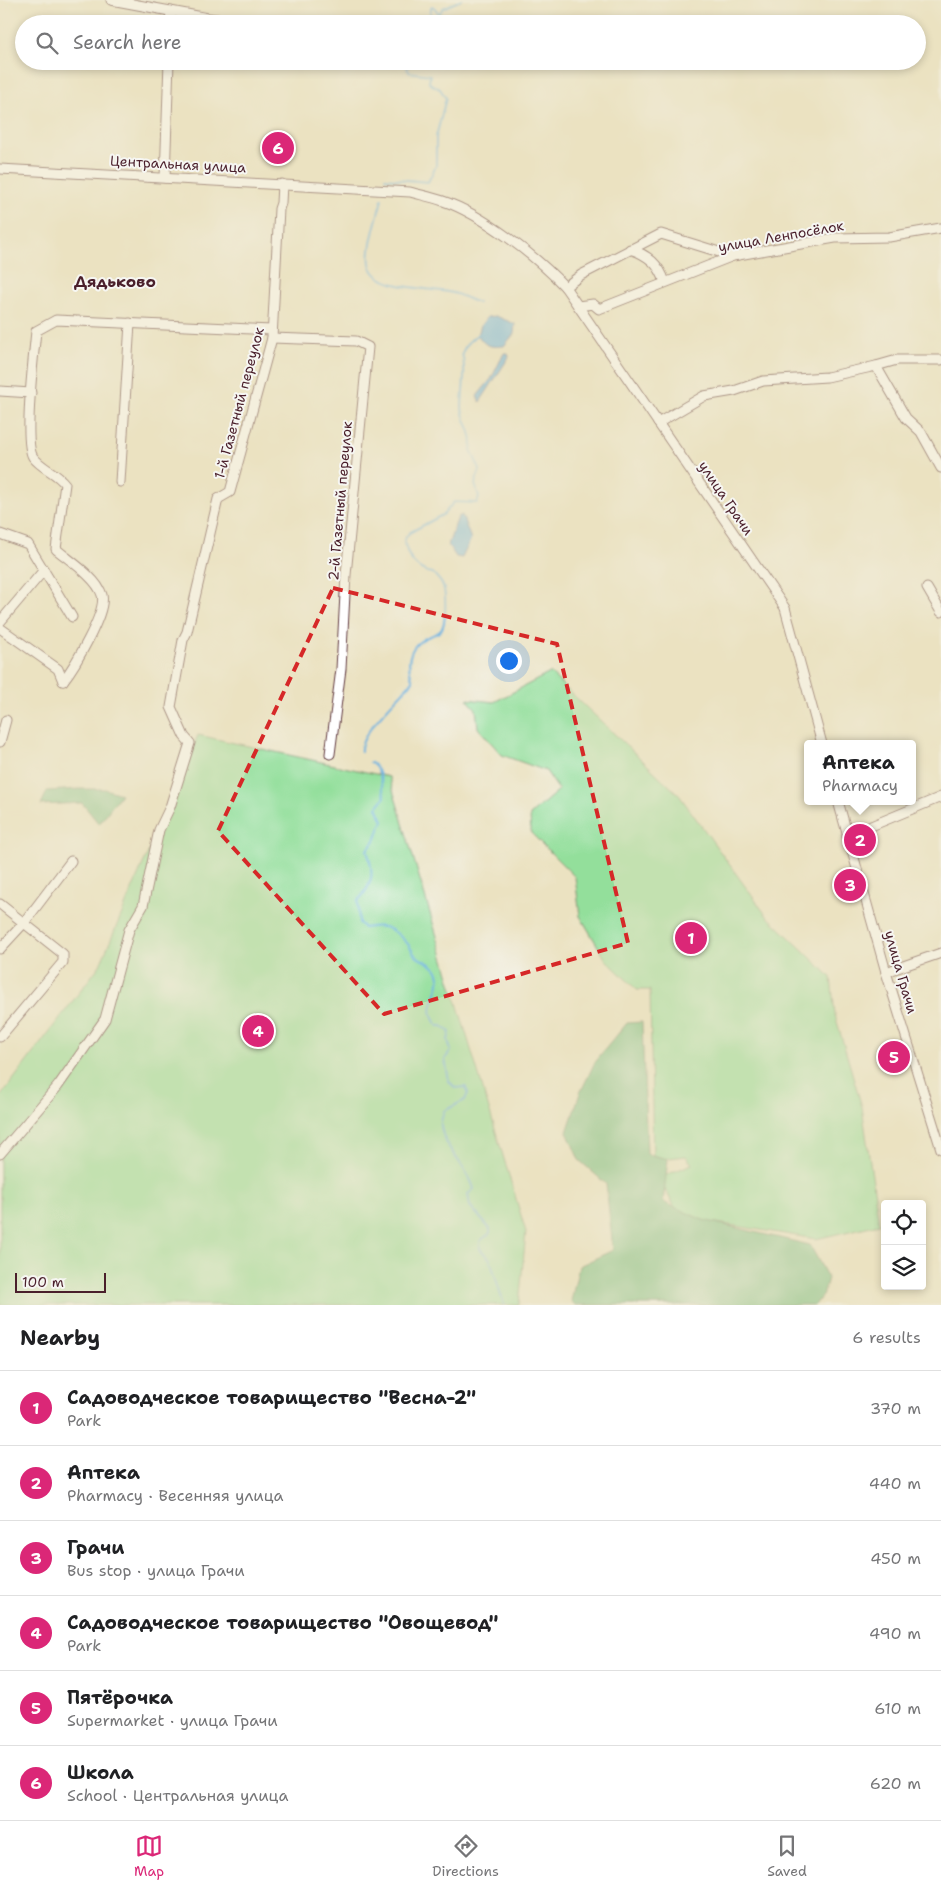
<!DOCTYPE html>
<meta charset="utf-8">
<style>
body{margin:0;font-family:"Shantell Sans",sans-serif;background:#f2f2f2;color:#202124}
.controls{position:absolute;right:15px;bottom:15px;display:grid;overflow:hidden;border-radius:5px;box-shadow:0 2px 8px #0003}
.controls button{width:45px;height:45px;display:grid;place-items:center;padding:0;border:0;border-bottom:1px solid #e0e0e0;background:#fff;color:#202124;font:25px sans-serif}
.scale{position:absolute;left:15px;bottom:12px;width:91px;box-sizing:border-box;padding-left:5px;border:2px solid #4a1f2b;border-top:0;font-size:14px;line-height:18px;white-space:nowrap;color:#4a1f2b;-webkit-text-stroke:4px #f6f6f2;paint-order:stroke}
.you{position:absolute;left:508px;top:660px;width:18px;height:18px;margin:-12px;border:4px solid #fff;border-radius:50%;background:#1a73e8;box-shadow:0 0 0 8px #1a73e833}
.badge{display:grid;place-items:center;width:32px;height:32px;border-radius:50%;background:#db2777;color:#fff;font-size:16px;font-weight:700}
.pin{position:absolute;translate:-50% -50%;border:2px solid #fff;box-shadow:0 1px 5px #0006}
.popup{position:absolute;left:804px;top:740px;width:112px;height:65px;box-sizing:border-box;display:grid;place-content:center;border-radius:5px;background:#fff;filter:drop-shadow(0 1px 4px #0005);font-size:16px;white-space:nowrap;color:#757577}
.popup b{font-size:19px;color:#202124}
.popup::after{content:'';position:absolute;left:50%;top:100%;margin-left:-10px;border:10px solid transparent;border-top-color:#fff}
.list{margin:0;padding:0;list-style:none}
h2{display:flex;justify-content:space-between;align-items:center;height:65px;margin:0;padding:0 20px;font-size:21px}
h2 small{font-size:16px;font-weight:400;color:#757577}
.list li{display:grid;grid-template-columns:32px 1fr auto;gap:15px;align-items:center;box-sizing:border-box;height:75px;padding:0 20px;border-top:1px solid #e0e0e0}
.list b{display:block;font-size:19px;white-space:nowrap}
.list p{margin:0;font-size:16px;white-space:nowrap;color:#757577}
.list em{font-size:16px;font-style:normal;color:#757577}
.icon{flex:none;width:28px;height:28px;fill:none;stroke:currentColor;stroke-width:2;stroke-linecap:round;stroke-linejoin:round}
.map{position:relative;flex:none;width:941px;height:1305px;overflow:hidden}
.search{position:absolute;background:#fff;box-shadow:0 2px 8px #0003;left:15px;right:15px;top:15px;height:55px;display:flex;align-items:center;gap:12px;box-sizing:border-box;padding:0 18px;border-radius:28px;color:#757577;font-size:19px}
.sheet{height:515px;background:#fff}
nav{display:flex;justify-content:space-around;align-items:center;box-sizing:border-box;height:70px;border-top:1px solid #e0e0e0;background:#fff;font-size:14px;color:#757577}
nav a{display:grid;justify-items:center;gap:2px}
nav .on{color:#db2777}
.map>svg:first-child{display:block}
.green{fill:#93df9b;stroke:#6e7f63}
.forest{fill:#76be83;stroke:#606e57}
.water{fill:#6ab2e1;stroke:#5a6886}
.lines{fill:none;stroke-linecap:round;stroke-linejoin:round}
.stream{stroke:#6ab2e1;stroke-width:2}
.minor-casing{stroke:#623c42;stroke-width:11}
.minor{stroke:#fff;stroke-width:9}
.marked{fill:none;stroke:#d62828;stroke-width:4;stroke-dasharray:10 6;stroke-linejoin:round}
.labels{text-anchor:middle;stroke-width:4;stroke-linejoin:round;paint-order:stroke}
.street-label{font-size:14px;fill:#4a1f2b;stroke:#f6f6f2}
.quarter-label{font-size:16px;font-weight:bold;fill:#4a1f2b;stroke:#f6f6f2}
</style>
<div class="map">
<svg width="941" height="1305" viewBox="0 0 941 1305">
<rect width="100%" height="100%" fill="#f6f6f2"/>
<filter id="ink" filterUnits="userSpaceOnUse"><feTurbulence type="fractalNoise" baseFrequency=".02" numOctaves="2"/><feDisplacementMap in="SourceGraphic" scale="10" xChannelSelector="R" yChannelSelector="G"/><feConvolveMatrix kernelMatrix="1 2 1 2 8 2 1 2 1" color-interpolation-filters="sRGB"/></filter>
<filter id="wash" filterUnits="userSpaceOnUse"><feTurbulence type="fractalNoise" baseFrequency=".0096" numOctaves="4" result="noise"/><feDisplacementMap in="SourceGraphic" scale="20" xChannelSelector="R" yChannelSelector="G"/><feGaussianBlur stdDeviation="1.12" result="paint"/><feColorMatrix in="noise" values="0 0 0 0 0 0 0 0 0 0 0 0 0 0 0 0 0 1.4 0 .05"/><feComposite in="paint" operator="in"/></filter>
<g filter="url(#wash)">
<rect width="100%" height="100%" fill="#ebe2c1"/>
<g class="green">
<path d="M550,673l129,122 87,120 65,62 4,38 27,92 17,117 -63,15 -136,-22 -21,-39 33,-14 -6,-8 -33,4 -3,-170h-13l-31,-30 -26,-44 -5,-39 -44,-44 -1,-18 29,-25 -13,-19 -44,-16 -24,-27 -2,-19 -9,-10 27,3z"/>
<path d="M198,735l191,42 137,455 -7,73h-519v-208l100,-132z"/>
</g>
<g class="forest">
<path d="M80,789h25l16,5 -22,30 -17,-21 -41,2 6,-14z"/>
<path d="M642,1022l5,132 21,5 -5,43 40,18 107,25 18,33 -4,15 -9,12h-240l-4,-4 8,-35 34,-16 -7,-66 -27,-24 -12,-28 13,-39 16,-33 31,-37z"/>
</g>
<g class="water">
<path d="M496,316l19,8 -1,10 -10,12c-13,1 -19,1 -26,-11l3,-10 6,-8z"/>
<path d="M504,353h4l1,4 -29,45 -3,-6 14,-17z"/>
<path d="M462,515l9,24 -9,19 -6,-1 -8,-12 10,-28z"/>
</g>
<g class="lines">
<g class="stream">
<path d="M430,24l1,-17h3l5,7 4,-6 18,-8"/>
<path d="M385,178l43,4 8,-16v-29l10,-39 -6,-9 -11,-6 1,-8 -21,-3 -2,-4 4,-7"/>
<path d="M382,199c-3,14 -17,55 -11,68 9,24 61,20 82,26 8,2 17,7 25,10"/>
<path d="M361,752c-3,-18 40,-57 52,-71 -6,-15 -6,-32 9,-41 5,-4 14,-5 18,-9 7,-6 6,-37 3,-45 -2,-5 -7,-9 -10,-13 -17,-2 -26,-16 -29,-33l5,-7 35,-19 10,-12 23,1 2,-6 -4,-13 5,-14 -9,-20c4,-18 -8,-27 -9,-42 0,-18 5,-37 0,-55 4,-9 9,-15 17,-19"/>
<path d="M370,762c13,9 10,21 15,35l-8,10 6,14c-8,12 -2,16 -16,29 7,23 7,33 -9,51l1,22 5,5c19,-4 28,-1 42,14 4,3 5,9 9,13 6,6 17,7 22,16 10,19 -18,34 1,55h4l8,6 -2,8 3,11 -6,8 4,22 6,7 11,-1 2,6 -3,7 -21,11c-1,4 -4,11 -3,15 3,24 27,40 33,63l-6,5 2,12 20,23v4l-10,8v8l10,10 14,46"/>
</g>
</g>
</g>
<g filter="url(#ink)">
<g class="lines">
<defs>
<g id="minor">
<path d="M111,0l97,18 31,4 53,2"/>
<path d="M170,24l1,-13"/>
<path d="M0,169l410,23c11,3 22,5 33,9 39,13 94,56 122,86l220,321 37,136"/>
<path d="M165,178l4,-117"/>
<path d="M630,249c18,6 29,15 35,33"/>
<path d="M565,287l16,-12 80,-41 71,22"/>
<path d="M578,306l15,-2 6,5 134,-53 102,-18 54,-1 52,-9"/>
<path d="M272,338l84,3 12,6 -22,228 -5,94 -11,85"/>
<path d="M941,360h-44l-21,6 30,52 15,14 20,36"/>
<path d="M0,391l31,2"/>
<path d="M658,423l46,-27 30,-5 29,-10 64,-4 49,-11"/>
<path d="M120,482l10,-159"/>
<path d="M0,534l28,10 44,73"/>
<path d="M927,588l14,24"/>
<path d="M0,622l44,-52"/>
<path d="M0,628l58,41 5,12"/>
<path d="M63,681c11,-14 44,-69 39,-86 -5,-17 -33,-35 -46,-46l9,-65c-9,-12 -23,-15 -32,-27 -10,-15 1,-104 3,-126l20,-11 216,10"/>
<path d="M0,742l6,-22"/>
<path d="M838,801l48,171 55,177"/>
<path d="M847,836l94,-39"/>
<path d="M0,904l63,50v8l-63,75"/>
<path d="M0,949l24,-26 47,-62"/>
<path d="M886,972l55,-19"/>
<path d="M0,1154l58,-68 47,-67 24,-89 14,-24 16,-76 11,-23 20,-64 -6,-7 -13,-29 12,-67 4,-8 31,-133 12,-7 42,-154 7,-129 2,-6 1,-19"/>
</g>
</defs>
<use href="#minor" class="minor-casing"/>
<use href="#minor" class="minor"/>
</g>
</g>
<path d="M0 0H941V1305H0ZM333,588l224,56 71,299 -244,71 -166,-183z" fill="#ebe2c1" fill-opacity=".55" fill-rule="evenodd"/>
<path class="marked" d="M333,588l224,56 71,299 -244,71 -166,-183z"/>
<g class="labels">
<g class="street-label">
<text transform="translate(178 164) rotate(3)" y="5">Центральная улица</text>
<text transform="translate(781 236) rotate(-10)" y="5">улица Ленпосёлок</text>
<text transform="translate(239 403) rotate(-75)" y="5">1-й Газетный переулок</text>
<text transform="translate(726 498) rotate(56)" y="5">улица Грачи</text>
<text transform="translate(340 501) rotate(-85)" y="5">2-й Газетный переулок</text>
<text transform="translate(901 972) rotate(74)" y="5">улица Грачи</text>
</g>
<g class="quarter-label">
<text x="115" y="287">Дядьково</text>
</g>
</g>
</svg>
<div class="controls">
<button><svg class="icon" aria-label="locate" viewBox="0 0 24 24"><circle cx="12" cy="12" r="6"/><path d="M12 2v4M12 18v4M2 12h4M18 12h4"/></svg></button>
<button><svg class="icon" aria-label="layers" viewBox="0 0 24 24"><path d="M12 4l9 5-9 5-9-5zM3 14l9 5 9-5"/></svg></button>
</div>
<div class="scale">100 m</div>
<div class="you"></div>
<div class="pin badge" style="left:691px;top:938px">1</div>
<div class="pin badge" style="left:860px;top:840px">2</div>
<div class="popup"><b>Аптека</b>Pharmacy</div>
<div class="pin badge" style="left:850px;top:885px">3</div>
<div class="pin badge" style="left:258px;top:1031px">4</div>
<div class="pin badge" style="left:894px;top:1057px">5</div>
<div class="pin badge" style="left:278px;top:148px">6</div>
<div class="search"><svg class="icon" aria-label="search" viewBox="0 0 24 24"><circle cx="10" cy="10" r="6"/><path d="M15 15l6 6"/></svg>Search here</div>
</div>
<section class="sheet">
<h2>Nearby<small>6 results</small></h2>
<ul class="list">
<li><span class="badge">1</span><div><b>Садоводческое товарищество &quot;Весна-2&quot;</b><p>Park</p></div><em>370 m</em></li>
<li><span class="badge">2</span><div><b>Аптека</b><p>Pharmacy · Весенняя улица</p></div><em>440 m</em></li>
<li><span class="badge">3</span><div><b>Грачи</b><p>Bus stop · улица Грачи</p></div><em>450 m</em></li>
<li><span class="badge">4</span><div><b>Садоводческое товарищество &quot;Овощевод&quot;</b><p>Park</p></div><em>490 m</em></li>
<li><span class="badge">5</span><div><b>Пятёрочка</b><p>Supermarket · улица Грачи</p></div><em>610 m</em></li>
<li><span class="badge">6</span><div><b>Школа</b><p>School · Центральная улица</p></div><em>620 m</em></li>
</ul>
</section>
<nav>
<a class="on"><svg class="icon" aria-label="map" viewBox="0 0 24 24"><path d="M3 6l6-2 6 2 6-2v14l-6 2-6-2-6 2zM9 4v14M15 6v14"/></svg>Map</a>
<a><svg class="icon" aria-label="directions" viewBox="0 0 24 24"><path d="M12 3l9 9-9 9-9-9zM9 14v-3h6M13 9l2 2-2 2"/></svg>Directions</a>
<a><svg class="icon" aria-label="saved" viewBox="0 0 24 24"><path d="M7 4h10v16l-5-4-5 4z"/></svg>Saved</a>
</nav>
